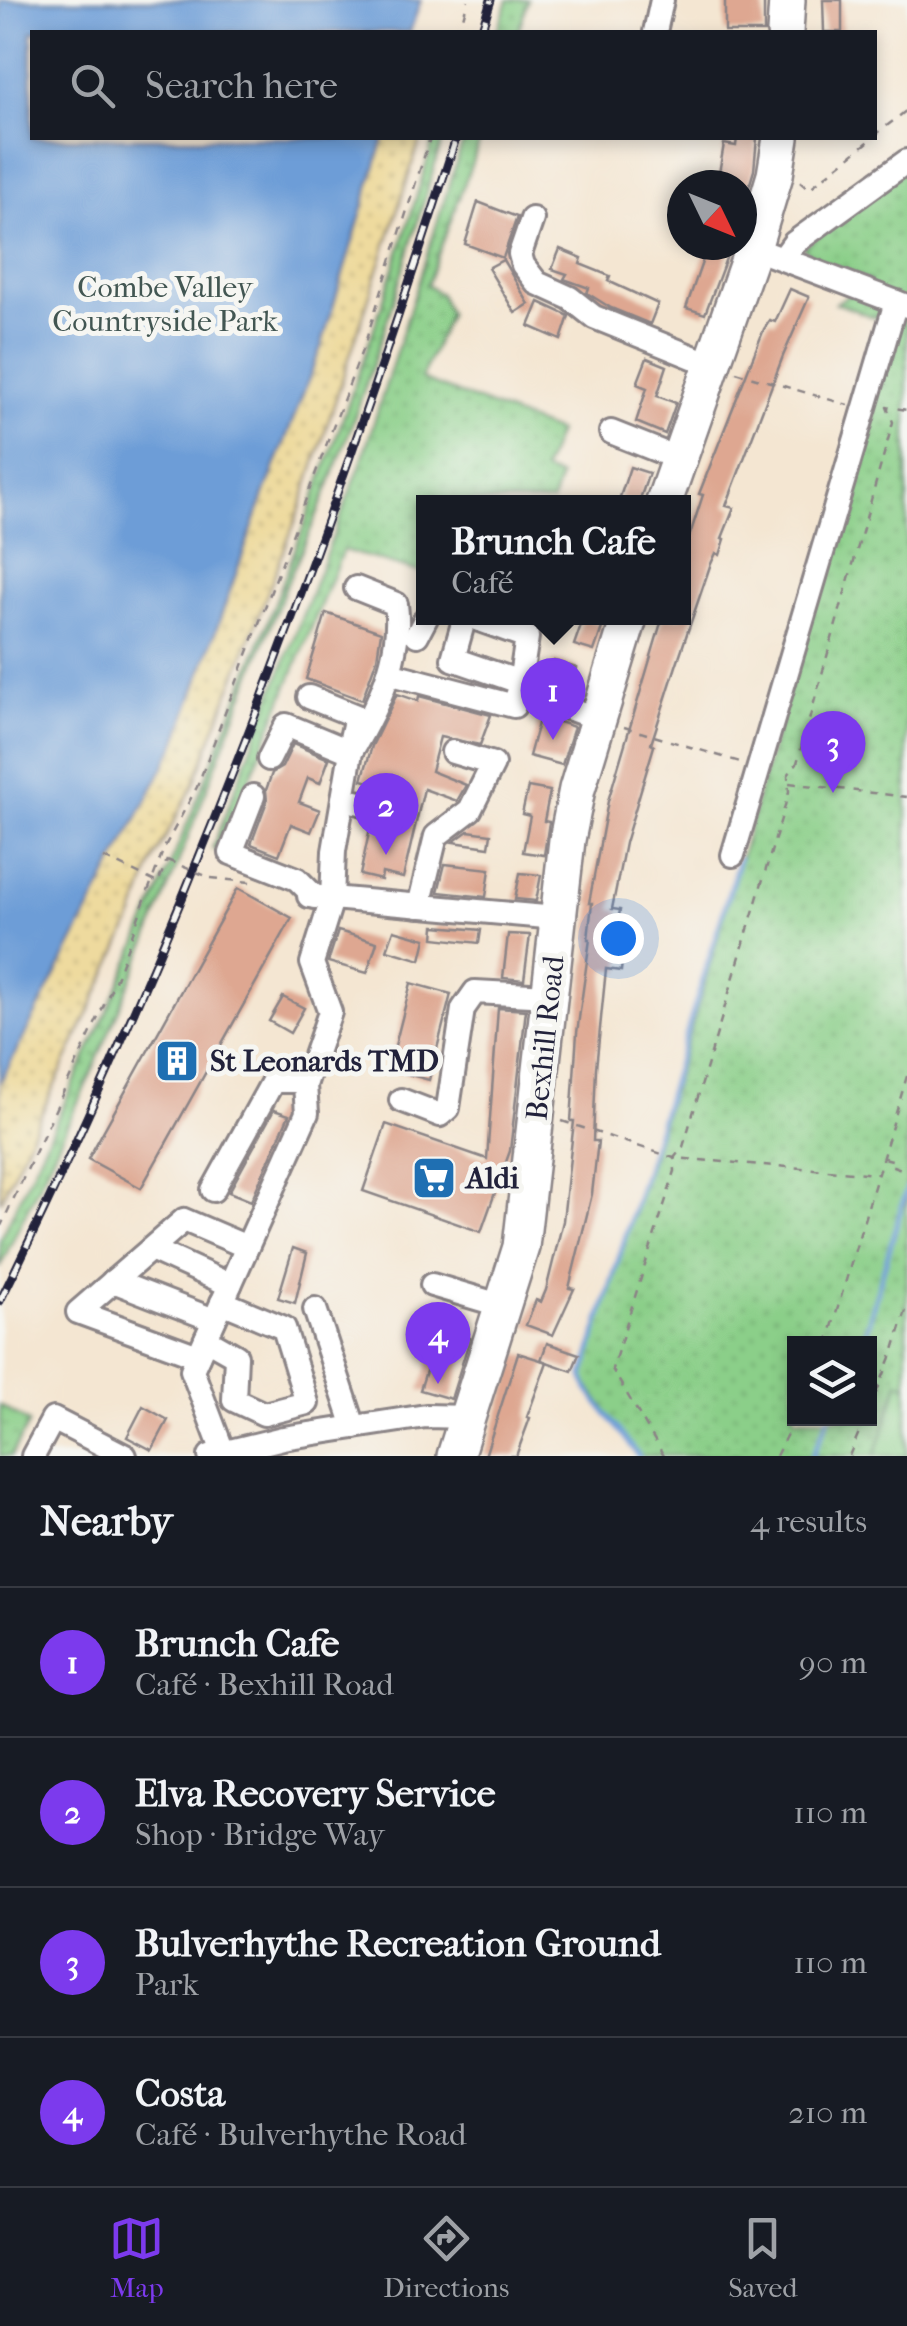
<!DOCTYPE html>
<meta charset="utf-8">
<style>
body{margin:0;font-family:"IM FELL French Canon",serif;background:#20242c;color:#f1f3f6}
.controls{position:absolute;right:30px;bottom:30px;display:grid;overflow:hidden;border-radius:0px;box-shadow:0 5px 15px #0003}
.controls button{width:90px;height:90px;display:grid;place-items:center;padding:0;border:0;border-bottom:2px solid #363941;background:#171b24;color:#f1f3f6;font:50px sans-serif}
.compass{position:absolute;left:667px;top:170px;width:90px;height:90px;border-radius:50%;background:#171b24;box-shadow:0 5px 15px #0003;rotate:133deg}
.you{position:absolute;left:618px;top:938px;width:35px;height:35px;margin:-25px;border:8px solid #fff;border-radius:50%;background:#1a73e8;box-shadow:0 0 0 15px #1a73e833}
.badge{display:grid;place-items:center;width:65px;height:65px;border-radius:50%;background:#7c3aed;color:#fff;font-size:32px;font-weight:700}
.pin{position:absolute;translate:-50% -82px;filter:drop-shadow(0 2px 5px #0008)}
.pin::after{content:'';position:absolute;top:52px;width:35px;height:30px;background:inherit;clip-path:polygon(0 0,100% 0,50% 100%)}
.popup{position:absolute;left:416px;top:495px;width:275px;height:130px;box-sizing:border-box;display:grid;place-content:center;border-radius:0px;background:#171b24;filter:drop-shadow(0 2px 8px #0005);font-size:32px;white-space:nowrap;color:#9ea1a6}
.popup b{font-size:38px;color:#f1f3f6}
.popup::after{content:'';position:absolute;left:50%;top:100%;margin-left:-20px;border:20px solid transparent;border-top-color:#171b24}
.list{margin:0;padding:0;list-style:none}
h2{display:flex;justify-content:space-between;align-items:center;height:130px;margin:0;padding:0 40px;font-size:42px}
h2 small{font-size:32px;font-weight:400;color:#9ea1a6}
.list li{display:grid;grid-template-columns:65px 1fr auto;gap:30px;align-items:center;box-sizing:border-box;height:150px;padding:0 40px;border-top:2px solid #363941}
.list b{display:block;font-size:38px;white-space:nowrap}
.list p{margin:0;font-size:32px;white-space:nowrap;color:#9ea1a6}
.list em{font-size:32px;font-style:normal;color:#9ea1a6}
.icon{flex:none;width:55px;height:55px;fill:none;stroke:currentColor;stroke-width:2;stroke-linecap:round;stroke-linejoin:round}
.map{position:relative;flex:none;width:907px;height:1456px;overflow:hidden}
.search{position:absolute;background:#171b24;box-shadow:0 5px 15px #0003;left:30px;right:30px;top:30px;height:110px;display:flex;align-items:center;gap:25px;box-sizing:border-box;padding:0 35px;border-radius:0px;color:#9ea1a6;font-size:38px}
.sheet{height:730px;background:#171b24}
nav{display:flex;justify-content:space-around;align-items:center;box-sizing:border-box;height:140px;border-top:2px solid #363941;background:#171b24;font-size:28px;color:#9ea1a6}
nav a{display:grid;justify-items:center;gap:5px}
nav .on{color:#7c3aed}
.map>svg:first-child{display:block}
.green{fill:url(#green-dots);stroke:#567862;stroke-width:2.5;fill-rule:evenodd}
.sand{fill:url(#sand-dots);stroke:#887e6c;stroke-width:2.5}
.pitch{fill:#8bcf89;stroke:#567862;stroke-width:2.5}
.water{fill:#6d9dd7;stroke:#486089;stroke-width:2.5}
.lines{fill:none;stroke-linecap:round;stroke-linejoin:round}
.stream{stroke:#6d9dd7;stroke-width:5}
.building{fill:#dea791}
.minor-casing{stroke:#8b8486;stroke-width:28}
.highway-casing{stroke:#8b8486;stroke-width:40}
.path{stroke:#8b8486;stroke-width:2.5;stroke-dasharray:8 8;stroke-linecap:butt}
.minor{stroke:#fff;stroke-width:22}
.highway{stroke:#fff;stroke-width:35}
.rail-casing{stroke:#22223b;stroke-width:9}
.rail{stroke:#f6f6f2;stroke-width:5;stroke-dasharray:15;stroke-linecap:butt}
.path-bridge{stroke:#8b8486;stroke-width:2.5;stroke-dasharray:8 8;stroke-linecap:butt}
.labels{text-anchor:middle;stroke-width:10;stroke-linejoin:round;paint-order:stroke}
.park-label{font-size:30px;fill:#425652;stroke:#f6f6f2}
.street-label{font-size:30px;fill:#22223b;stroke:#f6f6f2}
.poi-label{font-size:30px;font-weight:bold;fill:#22223b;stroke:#f6f6f2;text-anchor:start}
</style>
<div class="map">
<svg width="907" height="1456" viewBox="0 0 907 1456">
<defs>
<pattern id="green-dots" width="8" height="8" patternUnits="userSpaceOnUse" patternTransform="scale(2.5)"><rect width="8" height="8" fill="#8bcf89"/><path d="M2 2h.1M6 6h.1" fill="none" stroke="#78b177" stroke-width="1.8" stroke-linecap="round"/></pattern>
<pattern id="sand-dots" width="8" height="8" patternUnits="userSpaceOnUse" patternTransform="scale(2.5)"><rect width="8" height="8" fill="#eeda9e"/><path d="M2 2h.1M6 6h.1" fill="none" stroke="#ccbb89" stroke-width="1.8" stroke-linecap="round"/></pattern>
</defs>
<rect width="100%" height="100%" fill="#f6f6f2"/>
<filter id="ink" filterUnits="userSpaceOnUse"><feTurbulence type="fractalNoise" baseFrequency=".01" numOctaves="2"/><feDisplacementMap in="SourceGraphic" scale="20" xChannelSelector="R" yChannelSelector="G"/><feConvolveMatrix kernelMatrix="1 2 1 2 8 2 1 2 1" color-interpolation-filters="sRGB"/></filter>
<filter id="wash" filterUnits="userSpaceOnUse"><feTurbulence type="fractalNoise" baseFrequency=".0048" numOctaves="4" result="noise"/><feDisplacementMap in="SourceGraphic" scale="40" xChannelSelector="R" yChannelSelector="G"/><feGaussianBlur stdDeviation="2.25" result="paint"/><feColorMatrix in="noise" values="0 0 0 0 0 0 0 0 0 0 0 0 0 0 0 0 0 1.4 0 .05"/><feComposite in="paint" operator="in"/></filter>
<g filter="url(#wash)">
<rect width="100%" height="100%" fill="#f4e6d2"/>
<g class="green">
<path d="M508,0h20l-10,32h-21z"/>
<path d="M434,138h9c-45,149 -89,302 -155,443l-144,369 -55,129 -89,188v-27c50,-109 105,-218 151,-329 105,-251 206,-512 283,-773z"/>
<path d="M464,138h17l-54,147 13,9 9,20 -28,65 137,53 -15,39 17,6 -8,25h-129v71l-80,-23 -122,300 -9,-1 148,-383z"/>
<path d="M907,168v1288h-270l-54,-78 120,-388 112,-394 82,-270 -61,-23 34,-22 -55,-23 -12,-10zM794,1344h76v74h-76z"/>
<path d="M0,1405l29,18 -18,33h-11z"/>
</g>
<path class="sand" d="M0,114l32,24h389l-121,371 -107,277 -39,73 -21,59 -133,284z"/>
<path class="pitch" d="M899,1382l8,3v71h-32z"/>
<path class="water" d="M0,0h421l-11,32h-378v106h352l-63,209 -57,148 -88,248 -176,340z"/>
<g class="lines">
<g class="stream">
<path d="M862,1344l45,-156"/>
<path d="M639,1456l-51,-66 -5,-13 156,-518"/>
<path d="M812,1456l17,-38"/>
</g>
</g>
<g id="blocks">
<g class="building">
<rect x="725" y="0" width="39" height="32"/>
<path d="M823,0h19v32h-18z"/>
<path d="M737,138h20l-3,32 -12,40v-25h-25l7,-41 12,2z"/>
<path d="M478,202l39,15 -14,41 -38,-14z"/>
<path d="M708,245h23l-26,69 -19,-6z"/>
<path d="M560,249l22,9 -2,6 30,12 -2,5 50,23 -8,20 -39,-16 -24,-15 2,-5 -25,-9 3,-5 -15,-5z"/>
<path d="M503,260l26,44 -14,9 -27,-45z"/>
<path d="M790,289l19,8 -26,59 -57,150 8,2 -12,30 3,1 -5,16 -4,-2 -6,13 -34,100 -25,78 3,2 -29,97 -13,66 8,1 -6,34 10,1 -3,26 -15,-2 -10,99 -3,73h5l-6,53 -23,94 5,1 -21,46 -27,-10 10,-25 5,2 5,-12 17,-69 11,-100h-3l6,-88 13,-94h-2l4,-36h-3l19,-102 52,-175 4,-8h19v-62l20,-61 -4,-1 65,-165 6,-9 5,2z"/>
<path d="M539,302l30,14 -8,24 -32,-14z"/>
<path d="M647,358l20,8 -10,30 19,7 -11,31 -29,-12 11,-34 -10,-4z"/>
<path d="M630,467l19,6 -10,29 -20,-2z"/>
<path d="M326,613l55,19 -4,26 -15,42 -56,-21z"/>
<path d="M583,619l20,6 -9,26 -20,-6z"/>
<path d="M554,661l23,7 -7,25 -23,-9z"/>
<path d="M397,694l21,7 1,-5 72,19 -11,30 -40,-8 -9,34 35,14 -9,16 -33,-12 -21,89 -21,-5 -1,7 -21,-5 10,-47 27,6 2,-7 12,-6 3,-12 -9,-10 1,-7 -44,-12 10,-34z"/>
<path d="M540,716l34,11 -12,38 -33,-9z"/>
<path d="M293,744l36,15 -9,24 -12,-5 -9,24 21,8 -9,22 -20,-8 -12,31 -28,-11 16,-43 -1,-11 6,-17 10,-6z"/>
<path d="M528,787l22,4 -6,30 5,1 -5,33 -21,-3 7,-36 -8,-2z"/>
<path d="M468,831l23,3 -2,13 -36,-5z"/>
<path d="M445,864l45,5 -4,28 -48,-5z"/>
<path d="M520,873l21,2 -5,26 -21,-2z"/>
<path d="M238,888l54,30 -151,270 -53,-29z"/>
<path d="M435,926l46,4 -2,13 -45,-5z"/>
<path d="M394,930l32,9 -5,21 -34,-10z"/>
<path d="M338,931l39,11 -10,31 -39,-11z"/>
<path d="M508,934l22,1 -6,45 -21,-2z"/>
<path d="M411,983l40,11 -22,86 -40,-11z"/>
<path d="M283,997l21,11 -14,25 -21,-12z"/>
<path d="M498,1008l28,2 -1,8 -15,133 -29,81 -118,-41 23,-67 101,35z"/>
<path d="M274,1110l15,5 -38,86 -22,-9z"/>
<path d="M293,1248l14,5 -12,50 -17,-5z"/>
<path d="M440,1327l30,11 -19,61 -31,-9z"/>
<path d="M547,1343l32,11 -7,17 -31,-11z"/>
<path d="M518,1353l29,9 -20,55 3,1 -14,38h-31z"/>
<path d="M143,1406l25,14 -16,30 -25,-13z"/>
</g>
</g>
</g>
<g filter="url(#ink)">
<use href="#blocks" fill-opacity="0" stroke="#8b8486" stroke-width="2.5"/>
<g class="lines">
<defs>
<g id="minor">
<path d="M655,32l7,-32"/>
<path d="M532,219l-12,35 3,11 14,18 33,15 24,19 116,47"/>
<path d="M753,248l154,58"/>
<path d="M783,258l11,-15 113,-82"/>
<path d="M611,432l68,27"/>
<path d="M474,618l53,19 -8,53"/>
<path d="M462,627l-9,32 67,23"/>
<path d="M417,635l9,-17"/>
<path d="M400,676l114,30 5,-16 79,29"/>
<path d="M309,697l47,19 -6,27"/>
<path d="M351,752c26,-44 52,-96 45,-148l-40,-16"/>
<path d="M253,796l-22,57 66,26 18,18"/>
<path d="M343,799l56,13"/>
<path d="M733,855l163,-553"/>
<path d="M309,896l248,22"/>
<path d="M419,906l17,-70 34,-26 23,-46 -40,-12"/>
<path d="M401,1100l39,15 8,-7 15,-99 12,-17 74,4"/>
<path d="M213,1190l60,-109h33"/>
<path d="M151,1249l79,36"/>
<path d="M113,1281l101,39"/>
<path d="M432,1285l71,21"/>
<path d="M315,1309l39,118"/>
<path d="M206,1339l30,17 -2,44 30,14 43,-11 -23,-75 -62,-26"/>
<path d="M198,1356l-120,-44 106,-92 63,27"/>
<path d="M223,1452l-31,-82 115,-257 -2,-28 25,-73 -18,-49 20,-64 2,-48 17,-99 -65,-27 -17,34"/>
<path d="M33,1456l20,-37 72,37"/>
<path d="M210,1456l73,-18 143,-22 42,1"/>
</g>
<g id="highway">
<path d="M785,32l2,-32"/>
<path d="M664,502l89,-254 22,-73 6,-37"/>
<path d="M455,1456l66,-209 46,-407 10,-51 52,-171"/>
</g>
</defs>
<use href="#minor" class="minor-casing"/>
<use href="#highway" class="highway-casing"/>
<g class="path">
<path d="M459,32l9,-32"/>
<path d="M874,136l33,-26"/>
<path d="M800,181l9,8 64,-51"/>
<path d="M736,372l112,33"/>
<path d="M624,727l116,35"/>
<path d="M789,783l118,14"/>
<path d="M104,858l54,25 9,-23"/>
<path d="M211,878l39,4"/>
<path d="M562,1121l112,37 204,16"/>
<path d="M884,1158l8,2 -2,5 17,6"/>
<path d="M0,1228l115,-247 49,-133 33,-61 169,-447 64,-202"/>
<path d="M827,1344l80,-268"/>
<path d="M870,1408l24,-58 13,-43"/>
<path d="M664,1456l-52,-87 63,-198 -1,-13 9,-11 106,-355 -1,-17 9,-12 96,-341 -6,-15 20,3"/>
<path d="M776,1456l19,-38"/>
<path d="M849,1456l16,-38"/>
</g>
<use href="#minor" class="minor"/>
<use href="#highway" class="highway"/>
<defs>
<g id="rail">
<path d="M481,32l10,-32"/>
<path d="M0,1301c185,-374 330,-766 456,-1163"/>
</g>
</defs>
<use href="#rail" class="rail-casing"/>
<use href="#rail" class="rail"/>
<path class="path-bridge" d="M167,860l44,18"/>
</g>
</g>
<defs>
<symbol id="building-square" viewBox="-11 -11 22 22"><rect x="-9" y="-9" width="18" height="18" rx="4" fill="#1f6fb2" stroke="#f6f6f2"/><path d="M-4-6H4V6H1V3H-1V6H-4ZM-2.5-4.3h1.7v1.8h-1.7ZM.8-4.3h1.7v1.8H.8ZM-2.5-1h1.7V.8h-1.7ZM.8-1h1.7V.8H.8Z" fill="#fff"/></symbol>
<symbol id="supermarket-square" viewBox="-11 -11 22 22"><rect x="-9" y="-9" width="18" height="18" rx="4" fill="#1f6fb2" stroke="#f6f6f2"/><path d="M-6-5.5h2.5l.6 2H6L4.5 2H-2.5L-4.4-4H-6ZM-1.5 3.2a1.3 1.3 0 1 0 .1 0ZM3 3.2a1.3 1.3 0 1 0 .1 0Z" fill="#fff"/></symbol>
</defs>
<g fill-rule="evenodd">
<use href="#building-square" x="152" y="1036" width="50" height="50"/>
<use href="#supermarket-square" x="409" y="1153" width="50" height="50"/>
</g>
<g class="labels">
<g class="park-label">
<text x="165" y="297">Combe Valley<tspan x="165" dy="34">Countryside Park</tspan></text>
</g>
<g class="street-label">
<text transform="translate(545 1038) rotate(-84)" y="10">Bexhill Road</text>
</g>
<g class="poi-label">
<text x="210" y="1071">St Leonards TMD</text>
<text x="466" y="1188">Aldi</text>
</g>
</g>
</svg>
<div class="controls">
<button><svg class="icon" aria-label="layers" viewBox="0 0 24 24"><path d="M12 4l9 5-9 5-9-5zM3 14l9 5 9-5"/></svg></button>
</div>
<svg class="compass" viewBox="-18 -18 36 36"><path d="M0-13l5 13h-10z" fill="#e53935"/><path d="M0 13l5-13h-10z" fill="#9ea1a6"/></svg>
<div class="you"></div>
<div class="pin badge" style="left:553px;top:740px">1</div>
<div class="popup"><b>Brunch Cafe</b>Café</div>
<div class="pin badge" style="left:386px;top:855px">2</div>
<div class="pin badge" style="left:833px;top:793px">3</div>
<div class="pin badge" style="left:438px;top:1384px">4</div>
<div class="search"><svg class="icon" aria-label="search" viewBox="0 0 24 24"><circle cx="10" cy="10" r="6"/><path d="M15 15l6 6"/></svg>Search here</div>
</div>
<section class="sheet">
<h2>Nearby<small>4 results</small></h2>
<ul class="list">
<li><span class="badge">1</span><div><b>Brunch Cafe</b><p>Café · Bexhill Road</p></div><em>90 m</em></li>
<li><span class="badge">2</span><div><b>Elva Recovery Service</b><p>Shop · Bridge Way</p></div><em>110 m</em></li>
<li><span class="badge">3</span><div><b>Bulverhythe Recreation Ground</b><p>Park</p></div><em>110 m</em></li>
<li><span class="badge">4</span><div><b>Costa</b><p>Café · Bulverhythe Road</p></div><em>210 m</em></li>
</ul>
</section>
<nav>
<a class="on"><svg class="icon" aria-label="map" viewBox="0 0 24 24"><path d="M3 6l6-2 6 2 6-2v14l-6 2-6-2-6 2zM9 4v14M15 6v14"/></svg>Map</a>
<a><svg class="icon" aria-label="directions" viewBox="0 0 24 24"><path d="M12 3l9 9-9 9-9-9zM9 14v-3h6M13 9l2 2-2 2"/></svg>Directions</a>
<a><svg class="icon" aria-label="saved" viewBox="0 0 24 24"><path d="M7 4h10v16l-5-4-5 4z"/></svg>Saved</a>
</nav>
